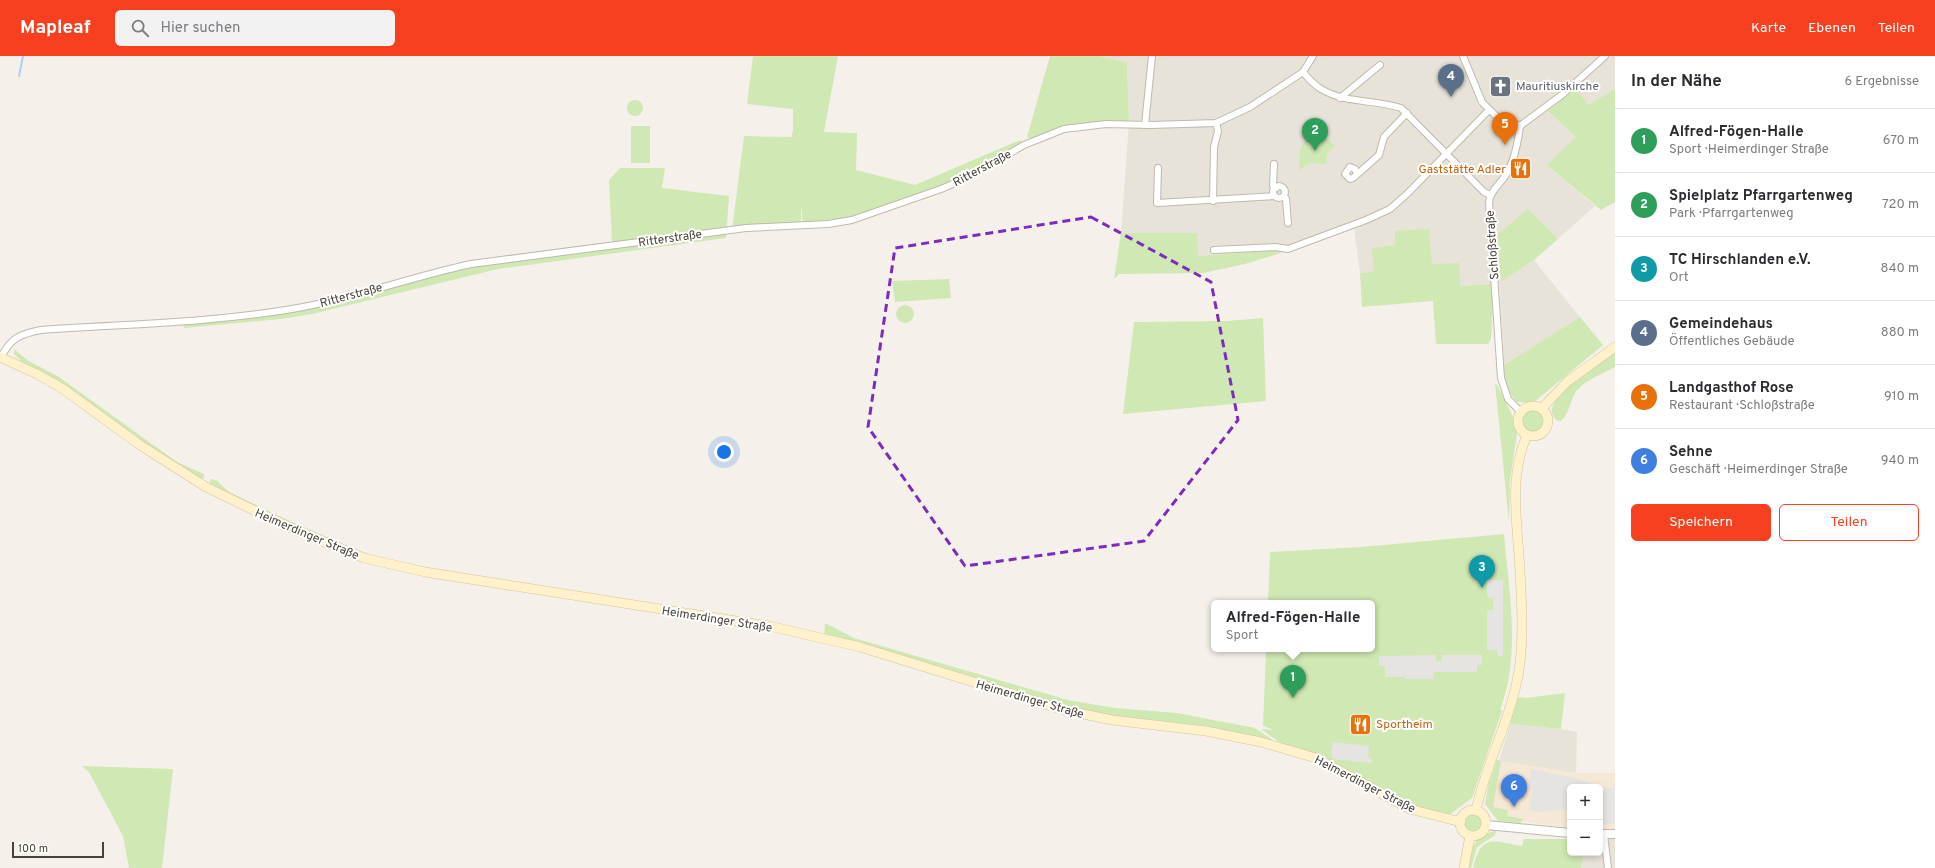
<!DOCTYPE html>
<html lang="de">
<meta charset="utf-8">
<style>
body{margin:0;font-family:Overpass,sans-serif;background:#f2f2f3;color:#2b2b33}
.controls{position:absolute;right:12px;bottom:12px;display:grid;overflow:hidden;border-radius:6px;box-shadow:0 2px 6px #0003}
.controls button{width:36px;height:36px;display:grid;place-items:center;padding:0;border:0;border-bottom:1px solid #e1e1e2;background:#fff;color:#2b2b33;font:20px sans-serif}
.scale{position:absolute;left:12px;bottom:10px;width:92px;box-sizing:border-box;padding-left:4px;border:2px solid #494238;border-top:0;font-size:11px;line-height:14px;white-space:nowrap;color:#494238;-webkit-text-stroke:3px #fff;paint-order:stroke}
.you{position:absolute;left:724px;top:396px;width:14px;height:14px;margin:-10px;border:3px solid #fff;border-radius:50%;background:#1a73e8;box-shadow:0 0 0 6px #1a73e833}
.badge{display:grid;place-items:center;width:26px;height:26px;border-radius:50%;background:#f64020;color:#fff;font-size:13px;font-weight:700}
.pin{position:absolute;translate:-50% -33px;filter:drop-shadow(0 1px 2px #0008)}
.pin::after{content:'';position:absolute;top:21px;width:14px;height:12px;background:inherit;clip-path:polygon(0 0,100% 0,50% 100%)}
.popup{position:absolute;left:1211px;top:544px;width:164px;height:52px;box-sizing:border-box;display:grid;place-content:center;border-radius:6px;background:#fff;filter:drop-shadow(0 1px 3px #0005);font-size:13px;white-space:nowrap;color:#7c7c81}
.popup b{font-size:15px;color:#2b2b33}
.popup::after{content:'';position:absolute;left:50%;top:100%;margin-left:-8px;border:8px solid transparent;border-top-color:#fff}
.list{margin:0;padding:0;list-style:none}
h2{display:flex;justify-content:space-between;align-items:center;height:52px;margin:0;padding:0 16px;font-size:17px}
h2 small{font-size:13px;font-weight:400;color:#7c7c81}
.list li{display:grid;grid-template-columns:26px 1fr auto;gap:12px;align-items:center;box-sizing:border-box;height:64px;padding:0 16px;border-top:1px solid #e1e1e2}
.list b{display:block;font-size:15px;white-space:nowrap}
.list p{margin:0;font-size:13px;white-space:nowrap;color:#7c7c81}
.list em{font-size:13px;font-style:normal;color:#7c7c81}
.actions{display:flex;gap:8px;padding:12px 16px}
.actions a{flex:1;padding:9px 0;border:1px solid #f64020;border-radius:6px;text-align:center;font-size:14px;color:#f64020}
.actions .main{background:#f64020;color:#fff}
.icon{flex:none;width:22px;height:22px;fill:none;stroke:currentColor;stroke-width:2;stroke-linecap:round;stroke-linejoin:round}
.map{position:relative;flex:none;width:1615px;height:812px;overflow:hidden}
header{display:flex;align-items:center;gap:24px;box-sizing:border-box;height:56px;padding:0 20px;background:#f64020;color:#fff}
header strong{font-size:19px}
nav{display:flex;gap:22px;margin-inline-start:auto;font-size:14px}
.search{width:280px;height:36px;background:#f2f2f3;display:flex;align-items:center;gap:10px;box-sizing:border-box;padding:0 14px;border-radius:6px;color:#7c7c81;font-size:15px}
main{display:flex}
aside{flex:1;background:#fff}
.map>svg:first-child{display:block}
.residential{fill:#e8e3d8}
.commercial{fill:#f6e8d6}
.green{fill:#d0e8b4}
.parking{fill:#e6e4e1}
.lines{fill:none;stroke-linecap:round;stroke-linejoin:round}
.stream{stroke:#a8d2ef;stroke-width:2}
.minor-casing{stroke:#c0b9ac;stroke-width:8}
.tertiary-casing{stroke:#c0b9ac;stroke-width:10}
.secondary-casing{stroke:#d3c59a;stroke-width:10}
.minor{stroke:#fff;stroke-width:6}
.tertiary{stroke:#fff;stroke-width:8}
.secondary{stroke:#fef1cb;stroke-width:9}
.marked{fill:none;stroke:#7b2cbf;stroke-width:3;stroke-dasharray:8 5;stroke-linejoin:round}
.labels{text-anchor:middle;stroke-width:4;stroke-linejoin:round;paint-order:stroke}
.worship-label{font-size:12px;fill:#5b616d;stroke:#fff;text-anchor:start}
.street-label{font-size:12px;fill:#494238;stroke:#fff}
.food-label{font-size:12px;fill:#c56008;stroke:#fff;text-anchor:end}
</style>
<header>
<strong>Mapleaf</strong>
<div class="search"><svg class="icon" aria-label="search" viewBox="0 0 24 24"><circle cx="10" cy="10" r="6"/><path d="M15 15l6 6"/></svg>Hier suchen</div>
<nav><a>Karte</a><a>Ebenen</a><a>Teilen</a></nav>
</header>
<main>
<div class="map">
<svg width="1615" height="812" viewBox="0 0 1615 812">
<rect width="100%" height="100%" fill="#f5f1ea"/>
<g class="residential">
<path d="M1100,0h515v109h-68l48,41 -37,33 -30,-30 -27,73 33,-22 46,57 -76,48 -5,-81 -39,2 -28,-22 -37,-19 -21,27 -14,1 -6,-45 -72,22 -85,6v-23h-76l8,-111 -2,-59z"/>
<path d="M1510,668l51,5 16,3 -1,41 -77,-12z"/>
<path d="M1600,783h15v29h-34l3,-15h16z"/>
</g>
<path class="commercial" d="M1499,705l77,12h39v56h-15v-42h-30v41l-67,-9 -14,-14z"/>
<g class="green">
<path d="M753,0h85l-14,76 33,1 -1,37 59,15 105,-45 5,8 -38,20 -135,52 17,-10 -24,12 -42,3 -2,-21v21l-69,5 12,-94 47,1 2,-6v-22l-46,-5z"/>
<path d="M1050,0h50l27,7 2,59c-36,-1 -67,2 -99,17l-3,-2z"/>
<path d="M1575,33l14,16 26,-16v113l-14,8 -54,-45 29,-28 -28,-26z"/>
<circle cx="635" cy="52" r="8"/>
<rect x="631" y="70" width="19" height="37"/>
<path d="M1320,75l15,15 -8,8 -1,10 -16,-1 -11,7c1,-25 0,-25 21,-39z"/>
<path d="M620,112h45l-3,20 67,8 -3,42 -228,31 -186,45 -31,5 -97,9 -1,-5 81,-8 181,-43 167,-29 -3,-63z"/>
<path d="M1528,153l30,30 -24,21 -33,22 -4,-47z"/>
<path d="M1429,173l3,35 27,-1 1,23 34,-2 -3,54 -3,6h-52l-3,-43 -71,6 -2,-34 14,-1 -2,-24 23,-3v-14z"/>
<path d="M1121,177h76l1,23 90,-7 -10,5 -33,10 -42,9 -84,1 -5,5z"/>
<path d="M949,223l2,19 -56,4 -3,-21z"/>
<circle cx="905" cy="258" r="9"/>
<path d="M1580,261l23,28 -70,58 -16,-1 -14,-18 1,-19z"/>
<path d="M1263,262l3,83 -143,13 11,-92 93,-1z"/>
<path d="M14,293l13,11 32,17 118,85 27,12v4l-6,1 -176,-117 -8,-8z"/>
<path d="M1615,296v15c-12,7 -28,12 -38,23 -7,9 -7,23 -16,31l-5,-1c-2,-3 -5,-6 -4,-11 1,-16 49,-47 63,-57z"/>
<path d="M1495,327l3,3 14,29 5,19 -7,46 -1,43z"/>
<circle cx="1533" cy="365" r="11"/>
<path d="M210,423l6,1 13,12 52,25 73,32 23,8 49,10 -1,4 -34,-7 -70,-24 -111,-55z"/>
<path d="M1504,478c5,58 17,121 -4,176l1,-1 1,2 -30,87 -23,17 -38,-9 -82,-45 -50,-19 -18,-13 13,1 -11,-4 3,-77h106v-46h-104l2,-51 91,-5z"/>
<path d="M825,567l29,15 214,62 47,8 62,5 78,15 22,15 -195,-30 -258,-76z"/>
<path d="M1565,637l-4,36 -51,-5 8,-27 8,1z"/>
<path d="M1497,704l4,1 -8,46 15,3 -1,6 17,3 -4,4 -22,-2 -13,-17 4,-21z"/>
<path d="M82,710l91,3 -11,99h-33l-6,-32 -34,-64z"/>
<circle cx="1473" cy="767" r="10"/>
<path d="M1496,775l-1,4 -18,12 -6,21h-4c5,-20 6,-33 29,-37z"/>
<path d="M1524,783h46v14h14l-3,15h-108c8,-35 20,-27 49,-22z"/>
</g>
<g class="parking">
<path d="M1487,524h16v76h-5l-1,-6h-10v-40h6v-12l-6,-1z"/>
<path d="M1436,599v6h6v-6h40v10h-5v7h-43v7h-29v-2h-20v-11h-6v-10z"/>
<path d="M1333,686l36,4 -1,11 4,1 -1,5 -38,-4 -2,-6z"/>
<path d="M1531,713l50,10 15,8h-26v23l-35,2 -6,-3 4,-20 -5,-1z"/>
<path d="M1605,732h10v36h-15v-35l5,2z"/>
</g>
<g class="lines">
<path class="stream" d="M19,20l4,-20"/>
<defs>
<g id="minor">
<path d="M1463,0l19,46 14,14 24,10"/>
<path d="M1303,16c5,6 11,13 18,17 25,15 53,10 80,19l83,84 6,3"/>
<path d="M1340,42l40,-33"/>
<path d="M1145,69l7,-69"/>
<path d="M1520,70c-2,16 -5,33 -13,47 -6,11 -16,16 -18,29l12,176 7,21 13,13"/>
<path d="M1520,70l43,-32 42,-38"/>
<path d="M1274,108l-1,22 3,2"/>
<path d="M1158,112l-1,35 118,-7"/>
<path d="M1357,118l-2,-5 -5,-2 -5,7 5,5 3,-1 26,-23 5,-18 23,-24"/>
<circle cx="1279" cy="136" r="6"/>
<path d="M1284,140l2,3 2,24"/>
<path d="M1213,145l1,-54 4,-16 -2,-8"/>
<path d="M1214,194l61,-3 13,2 78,-29 24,-11 18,-16 81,-83"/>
<path d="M1,301c10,-19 19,-23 40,-27 84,-6 168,-7 251,-21 61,-10 118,-32 179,-45l275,-36 82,-4 24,-4 89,-31 26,-11 57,-33 40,-16 42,-5 45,1 65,-2 34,-16 53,-35 10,-16"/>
<path d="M1604,778l4,34"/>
</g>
<g id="tertiary">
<path d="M1486,769l84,8"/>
<path d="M1600,778h15"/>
</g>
<g id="secondary">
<path d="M0,301l37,17 26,15 77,56 66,42 89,43 69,28 61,14 344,54 91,21 204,63 48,10 94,11 55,11 55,16 94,51 51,13"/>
<circle cx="1533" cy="365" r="15"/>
<path d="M1542,352l26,-27 47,-34"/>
<circle cx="1473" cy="767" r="13"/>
<path d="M1476,755c10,-50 38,-96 44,-148 4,-35 1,-73 -1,-108 -3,-40 -9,-82 8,-120"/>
<path d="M1464,812l6,-32"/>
</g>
</defs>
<use href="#minor" class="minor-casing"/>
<use href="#tertiary" class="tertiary-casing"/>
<use href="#secondary" class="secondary-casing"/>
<use href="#minor" class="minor"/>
<use href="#tertiary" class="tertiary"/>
<use href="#secondary" class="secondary"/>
</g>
<path class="marked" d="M1091,161l120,65 27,138 -94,121 -179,25 -97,-139 27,-179z"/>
<defs>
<symbol id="church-square" viewBox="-11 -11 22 22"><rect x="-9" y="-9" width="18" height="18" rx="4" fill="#6b7280" stroke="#fff"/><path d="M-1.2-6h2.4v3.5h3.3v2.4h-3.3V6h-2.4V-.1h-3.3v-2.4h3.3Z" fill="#fff"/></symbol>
<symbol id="restaurant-square" viewBox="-11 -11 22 22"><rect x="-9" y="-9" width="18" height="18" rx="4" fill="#e8710a" stroke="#fff"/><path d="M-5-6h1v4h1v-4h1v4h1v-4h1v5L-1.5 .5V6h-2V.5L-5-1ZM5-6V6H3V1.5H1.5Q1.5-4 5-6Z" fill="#fff"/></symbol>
</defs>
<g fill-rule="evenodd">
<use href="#church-square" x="1488" y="18" width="25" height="25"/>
<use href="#restaurant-square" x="1508" y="100" width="25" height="25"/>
<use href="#restaurant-square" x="1348" y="656" width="25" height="25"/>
</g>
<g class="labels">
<g class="worship-label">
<text x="1516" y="34">Mauritiuskirche</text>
</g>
<g class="street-label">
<text transform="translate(982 112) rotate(-28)" y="4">Ritterstraße</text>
<text transform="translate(670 182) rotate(-8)" y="4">Ritterstraße</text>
<text transform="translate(1492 189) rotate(-94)" y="4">Schloßstraße</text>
<text transform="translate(351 239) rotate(-15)" y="4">Ritterstraße</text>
<text transform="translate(307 478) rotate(23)" y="4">Heimerdinger Straße</text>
<text transform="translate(717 563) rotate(9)" y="4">Heimerdinger Straße</text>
<text transform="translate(1030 643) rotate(16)" y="4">Heimerdinger Straße</text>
<text transform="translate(1365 728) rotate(27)" y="4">Heimerdinger Straße</text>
</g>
<g class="food-label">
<text x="1506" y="117">Gaststätte Adler</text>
<text x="1376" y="672" text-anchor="start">Sportheim</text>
</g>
</g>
</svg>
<div class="controls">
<button>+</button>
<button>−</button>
</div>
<div class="scale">100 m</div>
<div class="you"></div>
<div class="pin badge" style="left:1293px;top:642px;background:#2e9e5b">1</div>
<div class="popup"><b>Alfred-Fögen-Halle</b>Sport</div>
<div class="pin badge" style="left:1315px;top:95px;background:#2e9e5b">2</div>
<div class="pin badge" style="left:1482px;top:532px;background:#0f9aa8">3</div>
<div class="pin badge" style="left:1451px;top:41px;background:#5c6f8a">4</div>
<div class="pin badge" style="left:1505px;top:89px;background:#e8710a">5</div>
<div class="pin badge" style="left:1514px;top:751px;background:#3f7fe0">6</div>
</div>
<aside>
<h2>In der Nähe<small>6 Ergebnisse</small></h2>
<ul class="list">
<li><span class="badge" style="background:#2e9e5b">1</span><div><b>Alfred-Fögen-Halle</b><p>Sport · Heimerdinger Straße</p></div><em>670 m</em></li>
<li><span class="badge" style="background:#2e9e5b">2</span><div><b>Spielplatz Pfarrgartenweg</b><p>Park · Pfarrgartenweg</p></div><em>720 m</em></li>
<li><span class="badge" style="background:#0f9aa8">3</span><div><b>TC Hirschlanden e.V.</b><p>Ort</p></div><em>840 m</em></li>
<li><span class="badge" style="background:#5c6f8a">4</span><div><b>Gemeindehaus</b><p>Öffentliches Gebäude</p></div><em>880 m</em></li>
<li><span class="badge" style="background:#e8710a">5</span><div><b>Landgasthof Rose</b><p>Restaurant · Schloßstraße</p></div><em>910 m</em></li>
<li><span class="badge" style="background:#3f7fe0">6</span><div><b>Sehne</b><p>Geschäft · Heimerdinger Straße</p></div><em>940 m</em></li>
</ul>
<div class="actions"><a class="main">Speichern</a><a>Teilen</a></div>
</aside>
</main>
